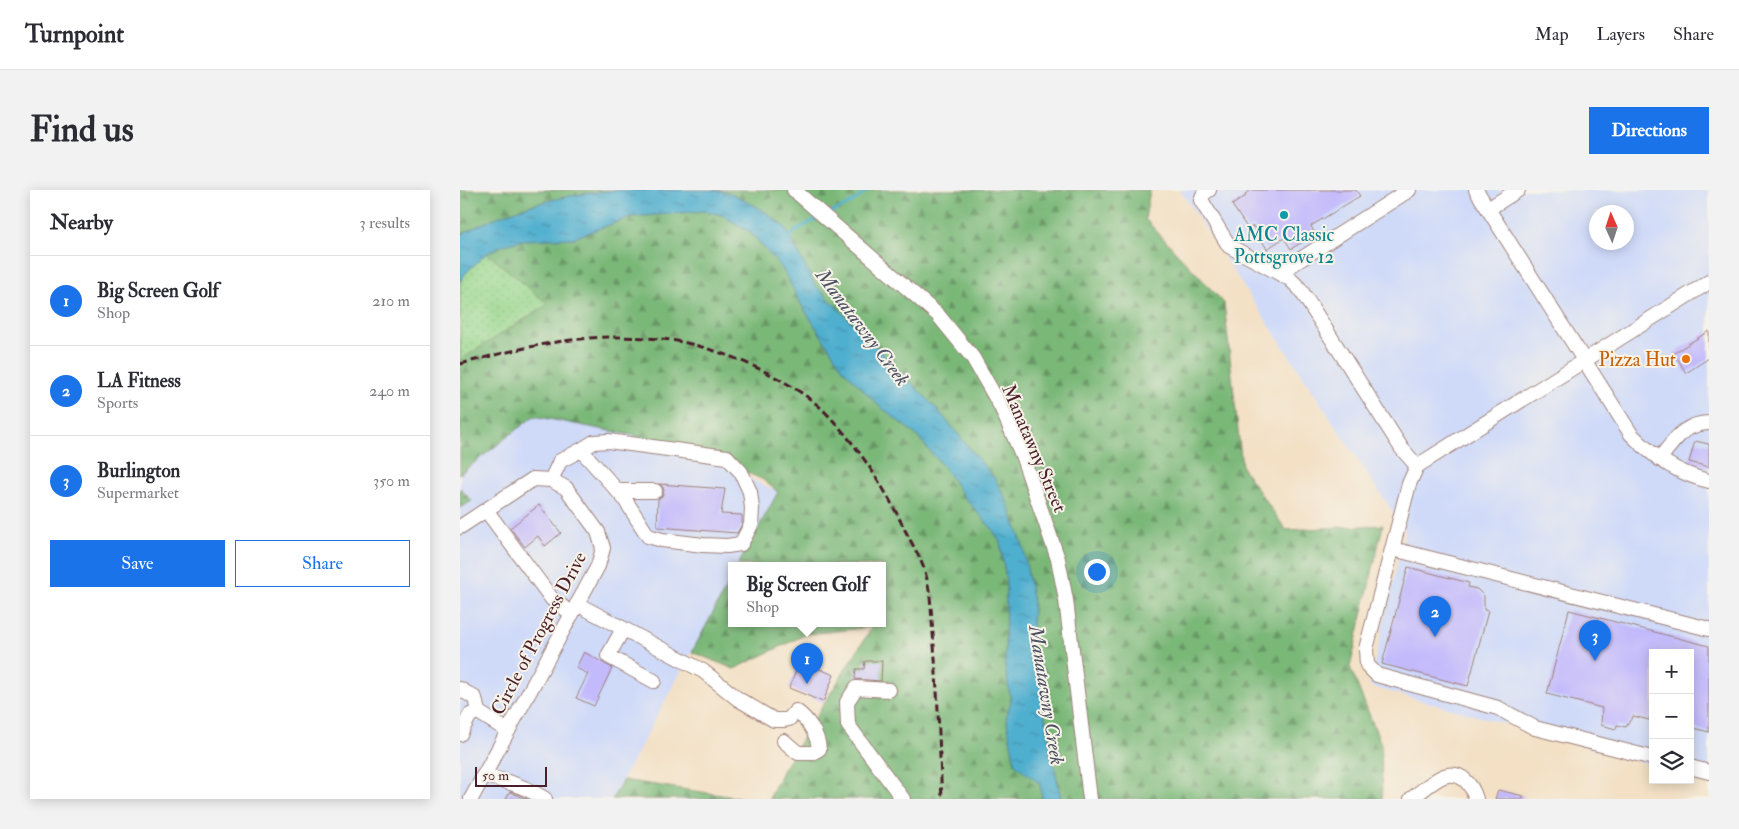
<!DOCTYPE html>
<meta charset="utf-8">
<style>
body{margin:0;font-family:"IM FELL Double Pica",serif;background:#f2f2f3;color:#2b2b33}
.controls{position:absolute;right:15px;bottom:15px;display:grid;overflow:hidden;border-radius:0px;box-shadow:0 2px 12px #0003}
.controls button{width:45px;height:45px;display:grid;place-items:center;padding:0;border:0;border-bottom:1px solid #e1e1e2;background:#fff;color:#2b2b33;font:25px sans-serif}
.compass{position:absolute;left:1129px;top:15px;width:45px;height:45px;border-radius:50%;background:#fff;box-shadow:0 2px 12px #0003;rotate:357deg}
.scale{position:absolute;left:15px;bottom:12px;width:72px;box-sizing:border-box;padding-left:5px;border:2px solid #4a1f2b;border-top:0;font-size:14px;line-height:18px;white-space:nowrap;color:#4a1f2b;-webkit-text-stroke:4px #f7f3e8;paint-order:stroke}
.you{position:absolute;left:636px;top:381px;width:18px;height:18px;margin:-12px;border:4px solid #fff;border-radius:50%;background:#1a73e8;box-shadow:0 0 0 8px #1a73e833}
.badge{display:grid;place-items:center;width:32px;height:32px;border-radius:50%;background:#1a73e8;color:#fff;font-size:16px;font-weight:700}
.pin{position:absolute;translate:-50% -41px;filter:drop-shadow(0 1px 2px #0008)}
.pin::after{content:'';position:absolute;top:26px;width:18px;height:15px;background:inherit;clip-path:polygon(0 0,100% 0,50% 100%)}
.popup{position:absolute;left:268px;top:372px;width:158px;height:65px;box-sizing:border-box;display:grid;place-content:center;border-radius:0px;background:#fff;filter:drop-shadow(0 1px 4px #0005);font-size:16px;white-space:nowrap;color:#7c7c81}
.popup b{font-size:19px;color:#2b2b33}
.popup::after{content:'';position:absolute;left:50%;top:100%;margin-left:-10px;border:10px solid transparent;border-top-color:#fff}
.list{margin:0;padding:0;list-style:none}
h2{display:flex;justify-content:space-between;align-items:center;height:65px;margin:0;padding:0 20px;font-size:21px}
h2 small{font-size:16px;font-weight:400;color:#7c7c81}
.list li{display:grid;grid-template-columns:32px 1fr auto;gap:15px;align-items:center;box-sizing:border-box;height:90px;padding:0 20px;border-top:1px solid #e1e1e2}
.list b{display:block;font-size:19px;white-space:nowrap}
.list p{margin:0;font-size:16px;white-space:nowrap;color:#7c7c81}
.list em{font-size:16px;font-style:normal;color:#7c7c81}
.actions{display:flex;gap:10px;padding:15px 20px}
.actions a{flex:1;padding:11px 0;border:1px solid #1a73e8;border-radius:0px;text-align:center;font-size:18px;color:#1a73e8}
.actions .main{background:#1a73e8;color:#fff}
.icon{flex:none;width:28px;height:28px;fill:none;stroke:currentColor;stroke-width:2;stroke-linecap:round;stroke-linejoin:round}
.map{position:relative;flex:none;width:1249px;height:609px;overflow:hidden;border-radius:0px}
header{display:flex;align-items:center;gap:30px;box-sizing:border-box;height:70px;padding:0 25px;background:#fff;border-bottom:1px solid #e1e1e2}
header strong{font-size:24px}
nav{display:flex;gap:28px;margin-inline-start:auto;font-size:18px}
.intro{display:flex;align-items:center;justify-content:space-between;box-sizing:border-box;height:120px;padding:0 30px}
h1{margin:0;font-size:35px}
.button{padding:12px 22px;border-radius:0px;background:#1a73e8;color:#fff;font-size:18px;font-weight:700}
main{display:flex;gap:30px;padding:0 30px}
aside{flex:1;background:#fff;border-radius:0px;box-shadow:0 2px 12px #0003}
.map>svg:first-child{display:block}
.built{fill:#cfdaf9;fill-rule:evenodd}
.forest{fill:url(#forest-firs);stroke:#626c52}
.park{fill:url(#park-dots);stroke:#717b5c}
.water{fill:url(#water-ripples);stroke:#4d677d}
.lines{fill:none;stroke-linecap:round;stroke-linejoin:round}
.stream{stroke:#50afcf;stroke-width:3}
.building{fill:#c3bafc}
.minor-casing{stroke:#9e8078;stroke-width:16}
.minor{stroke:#fff;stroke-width:14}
.rail{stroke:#4a1f2b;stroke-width:3;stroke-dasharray:8 4;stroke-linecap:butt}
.culture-dot{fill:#0f9aa8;stroke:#f7f3e8;stroke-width:2}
.food-dot{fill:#e8710a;stroke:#f7f3e8;stroke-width:2}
.labels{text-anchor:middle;stroke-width:4;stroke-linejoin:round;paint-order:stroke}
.culture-label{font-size:19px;fill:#0d838f;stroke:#f7f3e8}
.food-label{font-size:19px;fill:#c56008;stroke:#f7f3e8;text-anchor:end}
.street-label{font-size:19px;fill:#4a1f2b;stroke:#f7f3e8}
.water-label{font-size:20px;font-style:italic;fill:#4c5164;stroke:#f7f3e8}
</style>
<header>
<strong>Turnpoint</strong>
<nav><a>Map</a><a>Layers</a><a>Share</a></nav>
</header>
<div class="intro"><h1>Find us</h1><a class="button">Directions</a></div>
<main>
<aside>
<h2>Nearby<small>3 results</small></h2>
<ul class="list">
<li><span class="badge">1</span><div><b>Big Screen Golf</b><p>Shop</p></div><em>210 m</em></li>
<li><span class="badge">2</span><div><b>LA Fitness</b><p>Sports</p></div><em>240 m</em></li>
<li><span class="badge">3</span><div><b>Burlington</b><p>Supermarket</p></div><em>350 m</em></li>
</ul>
<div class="actions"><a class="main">Save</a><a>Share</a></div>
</aside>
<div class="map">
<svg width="1249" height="609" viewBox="0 0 1249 609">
<defs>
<pattern id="forest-firs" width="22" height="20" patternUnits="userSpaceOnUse" patternTransform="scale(1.25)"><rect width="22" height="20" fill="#7ab878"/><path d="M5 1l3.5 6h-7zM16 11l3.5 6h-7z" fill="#669563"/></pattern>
<pattern id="park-dots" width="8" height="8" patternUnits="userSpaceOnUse" patternTransform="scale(1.25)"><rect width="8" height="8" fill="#98d78d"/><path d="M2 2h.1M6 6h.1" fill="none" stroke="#84b87a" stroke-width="1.8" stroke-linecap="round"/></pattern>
<pattern id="water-ripples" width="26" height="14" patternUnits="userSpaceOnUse" patternTransform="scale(1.25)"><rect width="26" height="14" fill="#50afcf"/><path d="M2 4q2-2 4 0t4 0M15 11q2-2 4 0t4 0" fill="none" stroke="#448ea8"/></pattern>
</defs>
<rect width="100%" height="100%" fill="#f7f3e8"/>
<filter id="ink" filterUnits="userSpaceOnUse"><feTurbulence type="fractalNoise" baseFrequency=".02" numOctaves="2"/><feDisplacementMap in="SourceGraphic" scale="10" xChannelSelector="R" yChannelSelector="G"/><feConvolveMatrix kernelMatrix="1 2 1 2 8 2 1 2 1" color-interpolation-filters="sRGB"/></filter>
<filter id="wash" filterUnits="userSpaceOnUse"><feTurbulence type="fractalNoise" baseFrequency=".0096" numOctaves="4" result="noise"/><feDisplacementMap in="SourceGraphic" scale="20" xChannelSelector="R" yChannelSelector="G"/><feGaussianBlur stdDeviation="1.12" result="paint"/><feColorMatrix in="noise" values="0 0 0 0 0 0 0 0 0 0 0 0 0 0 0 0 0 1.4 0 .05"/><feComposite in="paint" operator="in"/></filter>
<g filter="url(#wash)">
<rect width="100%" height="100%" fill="#f3e0c5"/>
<g class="built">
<path d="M720,0h529v591l-19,-5v-123h-37v112l-284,-79 36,-155zM1136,22h30v30h-30z"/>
<path d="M74,226l143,28 101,48 -40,73h-6v12l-120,222h-152v-291l12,-7 -12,-13v-14z"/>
</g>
<g class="forest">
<path d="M0,0h690l-5,29 79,84 18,164 44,63 97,-5 -33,142 31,77 1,55h-613l13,-28 90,-144 -65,7 -73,35 -42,-17 40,-75v46h150v-58h-144l40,-73 -16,-13 -85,-35 -143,-28 -74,58z"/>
<path d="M0,298l12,13 -12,7z"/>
<path d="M163,590l124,19h-135z"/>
</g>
<path class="park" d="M0,41l88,73 -88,56z"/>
<path class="water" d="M160,0h93l18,3 33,18 21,16 30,58 123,125 57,69 12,22 16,45 10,57 -2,49 10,20v25l20,102h-19l-2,-15 -25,-20 -9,-47 5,-16 -6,-34 1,-86 -6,-39 -7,-12 -28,-32 -22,-32 -28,-32 -37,-29 -35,-36 -41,-63 -20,-38 -32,-36 -28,-17 -17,-4 -74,6 -57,21 -50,2 -20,5 -17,8 -21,20 -6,9v-47c51,-28 102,-41 160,-45z"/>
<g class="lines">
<g class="stream">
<path d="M372,22c14,-5 25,-12 36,-22"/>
<path d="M327,49l13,-11 19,-10"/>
</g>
</g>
<g id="blocks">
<g class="building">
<path d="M791,0h105l4,6 -49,30 4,8 -24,15 -7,-11 -17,11 -14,-23 -5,3 -16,-24 14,-9 -1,-2z"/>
<path d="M1249,141v27l-23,15 -12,-20z"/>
<path d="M1235,251l14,3v23l-20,-5z"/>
<path d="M199,294l66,5 -4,25 21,1v9l-5,9 -80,-6 1,-28 4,-3 2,-5 -1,-4z"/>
<path d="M79,315l22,28 -16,13 -7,-10 -13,11 -15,-19z"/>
<path d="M948,377l61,16 -1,4 9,2 7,7v14l4,1 -20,75 -86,-22z"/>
<path d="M1109,420l140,36v86l-19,-5v-74h-37v54l-4,13 -16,-4 -7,11 -9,-2 -1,4 -15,-4 1,-17 -55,-14z"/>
<path d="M124,462l28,16 -18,38 -18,-8 12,-24 -12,-6z"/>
<path d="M340,471l34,14 -11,27 -34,-14z"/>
<path d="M405,471h17l-1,20 -26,-2 1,-10h8z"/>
<path d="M1038,600l26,6 -1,3h-28z"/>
<path d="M50,602l9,4 8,3h-21z"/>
</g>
</g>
</g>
<g filter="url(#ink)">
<use href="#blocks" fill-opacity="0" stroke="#9e8078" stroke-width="1"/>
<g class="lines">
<defs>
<g id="minor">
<path d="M334,0l144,125 35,43 28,49 21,48 36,104 8,41 24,199"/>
<path d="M749,0l-5,3 -3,7 28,46 61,33 10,10 102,160 15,17"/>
<path d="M1016,0l155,244c22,23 47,40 78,47"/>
<path d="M1028,19l30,-19"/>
<path d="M819,83l130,-83"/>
<path d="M1199,269c16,-18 23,-35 50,-36"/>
<path d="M91,290l9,-19 21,-11 43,48 24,38 14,4 41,5 24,1 14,-2 10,-19 1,-17 -2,-16 -9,-20 -14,-15 -119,-16 -14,1 -13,8"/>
<path d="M158,301h37"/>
<path d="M26,320l66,89 20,15"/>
<path d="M0,337l73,-48 18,1 15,8 32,44 5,16 -5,18 -127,233"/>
<path d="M933,359l316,80"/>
<path d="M117,414l126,67 35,28 36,21h10l5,-1 7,-8c12,8 22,24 23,38l-6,4h-15l-14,-12"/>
<path d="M163,439l-15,27 46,25"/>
<path d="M0,499l15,9 3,14"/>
<path d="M429,500l-33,-2 -9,14 1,23 55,74"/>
<path d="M0,544l10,-19 8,-3 30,19"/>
<path d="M1193,568l-118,-30 -37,-20 -121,-33 -10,-10 -1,-16 43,-165 8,-18 292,-184"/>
<path d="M1230,577l19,5"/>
<path d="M23,586c22,4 43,11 62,23"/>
<path d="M951,609c10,-7 22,-19 33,-23 17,-6 28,9 32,23"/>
</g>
</defs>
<use href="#minor" class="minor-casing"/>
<use href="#minor" class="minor"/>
<path class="rail" d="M0,174c50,-13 99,-26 151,-27 19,0 41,1 60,3 47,7 122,39 155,73 31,32 56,70 75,109 7,15 16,29 22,44 8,21 8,46 10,68 5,55 6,110 9,165"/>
</g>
</g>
<circle class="culture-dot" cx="824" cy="25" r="5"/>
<circle class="food-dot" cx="1226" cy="169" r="5"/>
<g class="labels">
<g class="culture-label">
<text x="824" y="51">AMC Classic<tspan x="824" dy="22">Pottsgrove 12</tspan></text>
</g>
<g class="food-label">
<text x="1216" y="176">Pizza Hut</text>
</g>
<g class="street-label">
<text transform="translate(575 258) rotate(67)" y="7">Manatawny Street</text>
<text transform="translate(78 443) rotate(-62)" y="7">Circle of Progress Drive</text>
</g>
<g class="water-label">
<text transform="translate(403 137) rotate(53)" y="7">Manatawny Creek</text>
<text transform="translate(587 505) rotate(81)" y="7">Manatawny Creek</text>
</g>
</g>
</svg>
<div class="controls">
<button>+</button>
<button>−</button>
<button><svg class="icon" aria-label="layers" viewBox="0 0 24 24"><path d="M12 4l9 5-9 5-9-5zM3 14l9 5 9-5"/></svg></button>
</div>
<svg class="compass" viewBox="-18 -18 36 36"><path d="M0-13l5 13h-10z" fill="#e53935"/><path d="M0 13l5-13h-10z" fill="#7c7c81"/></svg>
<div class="scale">50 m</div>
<div class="you"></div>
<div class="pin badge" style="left:347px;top:494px">1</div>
<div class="popup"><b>Big Screen Golf</b>Shop</div>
<div class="pin badge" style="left:975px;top:447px">2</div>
<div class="pin badge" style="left:1135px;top:471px">3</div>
</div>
</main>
